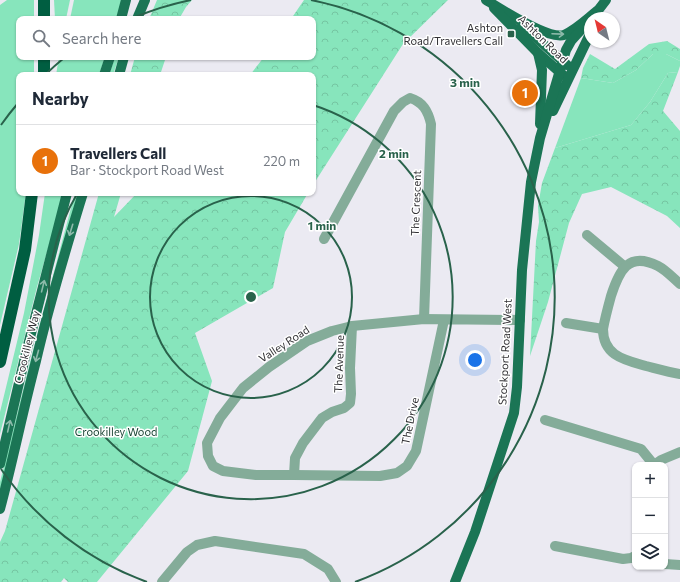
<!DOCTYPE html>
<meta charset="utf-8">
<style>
body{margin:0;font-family:Commissioner,sans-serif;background:#f2f2f3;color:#1f2937}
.controls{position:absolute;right:12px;bottom:12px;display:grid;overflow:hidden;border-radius:8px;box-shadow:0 1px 3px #0004}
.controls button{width:36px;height:36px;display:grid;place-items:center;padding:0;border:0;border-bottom:1px solid #e0e1e3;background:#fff;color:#1f2937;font:20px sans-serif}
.compass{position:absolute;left:584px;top:12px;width:36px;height:36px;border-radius:50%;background:#fff;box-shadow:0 1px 3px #0004;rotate:325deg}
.you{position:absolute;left:475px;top:360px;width:14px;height:14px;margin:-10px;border:3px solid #fff;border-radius:50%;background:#1a73e8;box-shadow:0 0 0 6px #1a73e833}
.badge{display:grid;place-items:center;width:26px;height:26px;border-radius:50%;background:#2563eb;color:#fff;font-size:13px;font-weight:700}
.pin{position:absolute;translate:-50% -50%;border:2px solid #fff;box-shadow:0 1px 4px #0006}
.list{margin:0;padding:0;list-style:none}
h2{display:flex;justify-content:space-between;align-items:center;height:52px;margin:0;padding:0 16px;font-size:17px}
h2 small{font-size:13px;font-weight:400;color:#747a83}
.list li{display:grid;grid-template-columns:26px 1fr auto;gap:12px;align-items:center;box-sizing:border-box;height:72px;padding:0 16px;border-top:1px solid #e0e1e3}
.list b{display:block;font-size:15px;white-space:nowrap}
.list p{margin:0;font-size:13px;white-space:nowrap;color:#747a83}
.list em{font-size:13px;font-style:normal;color:#747a83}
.icon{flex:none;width:22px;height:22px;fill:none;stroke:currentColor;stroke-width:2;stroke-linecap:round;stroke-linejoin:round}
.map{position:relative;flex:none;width:680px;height:582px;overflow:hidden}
.search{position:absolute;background:#fff;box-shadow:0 1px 3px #0004;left:16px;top:16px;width:300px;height:44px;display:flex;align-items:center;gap:10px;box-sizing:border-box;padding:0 14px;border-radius:8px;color:#747a83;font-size:15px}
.panel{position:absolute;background:#fff;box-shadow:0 1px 3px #0004;left:16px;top:72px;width:300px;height:124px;border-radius:8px}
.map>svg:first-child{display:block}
.grass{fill:#87e5bc}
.forest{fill:url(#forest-crowns)}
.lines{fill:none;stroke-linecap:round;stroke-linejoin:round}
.minor{stroke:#84ac99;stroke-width:10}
.major{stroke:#1b7555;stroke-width:10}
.highway{stroke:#005e41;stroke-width:12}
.oneway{stroke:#8dbaaa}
.ring{fill:none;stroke:#29624b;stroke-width:2}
.poi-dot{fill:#29624b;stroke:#fff;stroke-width:1.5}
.labels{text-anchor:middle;stroke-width:3;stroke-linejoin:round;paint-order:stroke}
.poi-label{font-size:11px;fill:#323135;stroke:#fff;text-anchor:end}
.street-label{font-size:11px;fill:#323135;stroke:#fff}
.park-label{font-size:11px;fill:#123f2e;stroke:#fff}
.centre{fill:#29624b;stroke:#fff;stroke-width:2}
.ring-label{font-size:12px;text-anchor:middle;font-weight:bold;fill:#29624b;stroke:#fff;stroke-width:3;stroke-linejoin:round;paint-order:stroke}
</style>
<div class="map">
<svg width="680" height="582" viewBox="0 0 680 582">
<defs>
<pattern id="forest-crowns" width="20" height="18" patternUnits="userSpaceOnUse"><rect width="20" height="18" fill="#87e5bc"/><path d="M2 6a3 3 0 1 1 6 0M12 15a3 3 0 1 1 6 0" fill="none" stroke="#75c5a2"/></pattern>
</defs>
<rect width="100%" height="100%" fill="#ebeaf2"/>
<g class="grass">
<path d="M7,0h27v19h-15v38h15v18h-15v118h7l-7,51 -19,81v-320z"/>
<path d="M54,0h16l-4,19h-11z"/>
<path d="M74,0h49l-6,19h-47z"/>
<path d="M653,54h13l14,7v5l-2,6 -10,1 -18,29 -19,23 -76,23 26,-70 32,5 23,-13z"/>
<path d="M59,57h46l-6,18h-43z"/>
<path d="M115,57h4l-6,18h-4z"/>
<path d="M45,193h19l-27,94 -37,147v-22l24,-99 15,-78z"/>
<path d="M75,193h3l-78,298v-9l31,-124z"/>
</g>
<g class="forest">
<path d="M157,0h35l-6,7 -7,12h-30z"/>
<path d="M304,0h144l-45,44 -90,141v-110h-63l14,-18h49v-38h-22z"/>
<path d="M667,41l13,8v12l-14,-7h-13l-17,16 -23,13 -32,-5 2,-10 7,-14 25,15 34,-25z"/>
<path d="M135,57h31l-6,18h-30z"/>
<path d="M678,72l-15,39 17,20v97l-13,-12 -56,-29 -29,7 -13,29 -21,79 -18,54 6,-115 3,-19 -1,-16 4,-23 13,-35 76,-23 19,-23 18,-29z"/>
<path d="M99,193h22l-7,24 23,-24h171l-23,39 -12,56 -78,45 17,48 -24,90 -91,111h-29l-4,-4 -3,4h-61v-40l5,-11z"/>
</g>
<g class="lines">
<g class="minor">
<path d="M587,235l37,31"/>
<path d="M324,239l70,-128 9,-9 7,-4c13,4 18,13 21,26l-7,195"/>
<path d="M680,284c-7,-6 -14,-14 -22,-18 -30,-15 -39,5 -47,30 -3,11 -6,22 -8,33 0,27 22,31 43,37 12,3 23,6 34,8"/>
<path d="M444,320l-28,131 -9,15 -10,7 -17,3 -86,-1h-38l-33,-4 -10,-5 -5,-10 -1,-13 13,-25 23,-30 26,-21 38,-26 25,-10 20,-5 72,-7 96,1"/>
<path d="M566,323l37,6"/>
<path d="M545,420l96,29 13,16"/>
<path d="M654,465l7,-5 19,-8"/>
<path d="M294,475l1,-17 8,-15 19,-25 10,-6 12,-4 6,-5 1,-9 -1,-26 2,-42"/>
<path d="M555,546l68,13 8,-1 4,-2"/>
<path d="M665,564l15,1"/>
<path d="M162,582l25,-30 10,-7 18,-4 89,13 24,15 8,13"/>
</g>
<g class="major">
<path d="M486,0c15,9 62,40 78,35 12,-5 23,-16 33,-24"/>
<path d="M494,8l44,45 25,22"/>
<path d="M593,17l13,-17"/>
<path d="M121,19l5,-19"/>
<path d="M137,19l8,-19"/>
<path d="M522,25l45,40"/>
<path d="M538,53l4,17 -2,54"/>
<path d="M104,75l6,-18"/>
<path d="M119,75l5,-18"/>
<path d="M553,111l37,-77"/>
<path d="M0,464l26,-111 41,-160"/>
<path d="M0,509c13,-49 23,-99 36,-148 13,-57 30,-112 47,-168"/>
<path d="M455,582l20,-50 39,-119 3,-26 5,-117 9,-88 9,-44 26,-88 5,-9 19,-21"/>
</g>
<g class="highway">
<path d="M44,0v19"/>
<path d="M44,75v-18"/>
<path d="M0,362l25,-112 7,-57"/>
</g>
</g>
<defs><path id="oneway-shaft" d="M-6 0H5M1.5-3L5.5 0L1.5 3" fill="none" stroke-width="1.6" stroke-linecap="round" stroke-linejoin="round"/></defs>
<g class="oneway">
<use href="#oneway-shaft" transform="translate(558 34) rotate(2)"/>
<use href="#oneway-shaft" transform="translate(71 230) rotate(107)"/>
<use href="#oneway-shaft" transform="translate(43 286) rotate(-76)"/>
<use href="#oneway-shaft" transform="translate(37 356) rotate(105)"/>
<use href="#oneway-shaft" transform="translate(9 426) rotate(-77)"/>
</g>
<g class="ring">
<circle cx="251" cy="297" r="101"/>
<path d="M313 105A202 202 0 1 1 77 194"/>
<path d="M147 582A303 303 0 0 1 1 469M1 125A303 303 0 0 1 19 102M46 74A303 303 0 0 1 64 58M133 18A303 303 0 0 1 191 0M311 0A303 303 0 0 1 355 582"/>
</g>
<rect class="poi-dot" x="507" y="30" width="8" height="8" rx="2"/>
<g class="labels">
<g class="poi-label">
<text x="503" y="32">Ashton<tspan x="503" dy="13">Road/Travellers Call</tspan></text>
</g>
<g class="street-label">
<text transform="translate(543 39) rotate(44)" y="4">Ashton Road</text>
<text transform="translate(416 203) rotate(-88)" y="4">The Crescent</text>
<text transform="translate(284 344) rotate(-33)" y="4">Valley Road</text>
<text transform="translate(27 347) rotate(-76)" y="4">Crookilley Way</text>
<text transform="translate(505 352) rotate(-87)" y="4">Stockport Road West</text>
<text transform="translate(339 364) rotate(-88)" y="4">The Avenue</text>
<text transform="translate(410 421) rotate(-78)" y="4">The Drive</text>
</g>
<g class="park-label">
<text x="116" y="436">Crookilley Wood</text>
</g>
</g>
<circle cx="251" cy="297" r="6" class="centre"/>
<g class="ring-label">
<text x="465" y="87">3 min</text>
<text x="394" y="158">2 min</text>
<text x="322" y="230">1 min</text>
</g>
</svg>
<div class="controls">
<button>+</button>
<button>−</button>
<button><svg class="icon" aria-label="layers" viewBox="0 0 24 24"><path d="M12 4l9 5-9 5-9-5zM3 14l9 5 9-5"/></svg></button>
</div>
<svg class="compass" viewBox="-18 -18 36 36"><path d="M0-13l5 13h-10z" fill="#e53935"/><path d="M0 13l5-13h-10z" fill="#747a83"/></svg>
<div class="you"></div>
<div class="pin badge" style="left:525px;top:93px;background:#e8710a">1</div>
<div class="search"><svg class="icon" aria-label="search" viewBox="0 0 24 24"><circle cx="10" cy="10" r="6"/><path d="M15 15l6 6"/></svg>Search here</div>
<section class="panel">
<h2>Nearby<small></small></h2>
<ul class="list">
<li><span class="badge" style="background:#e8710a">1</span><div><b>Travellers Call</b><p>Bar · Stockport Road West</p></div><em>220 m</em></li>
</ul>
</section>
</div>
